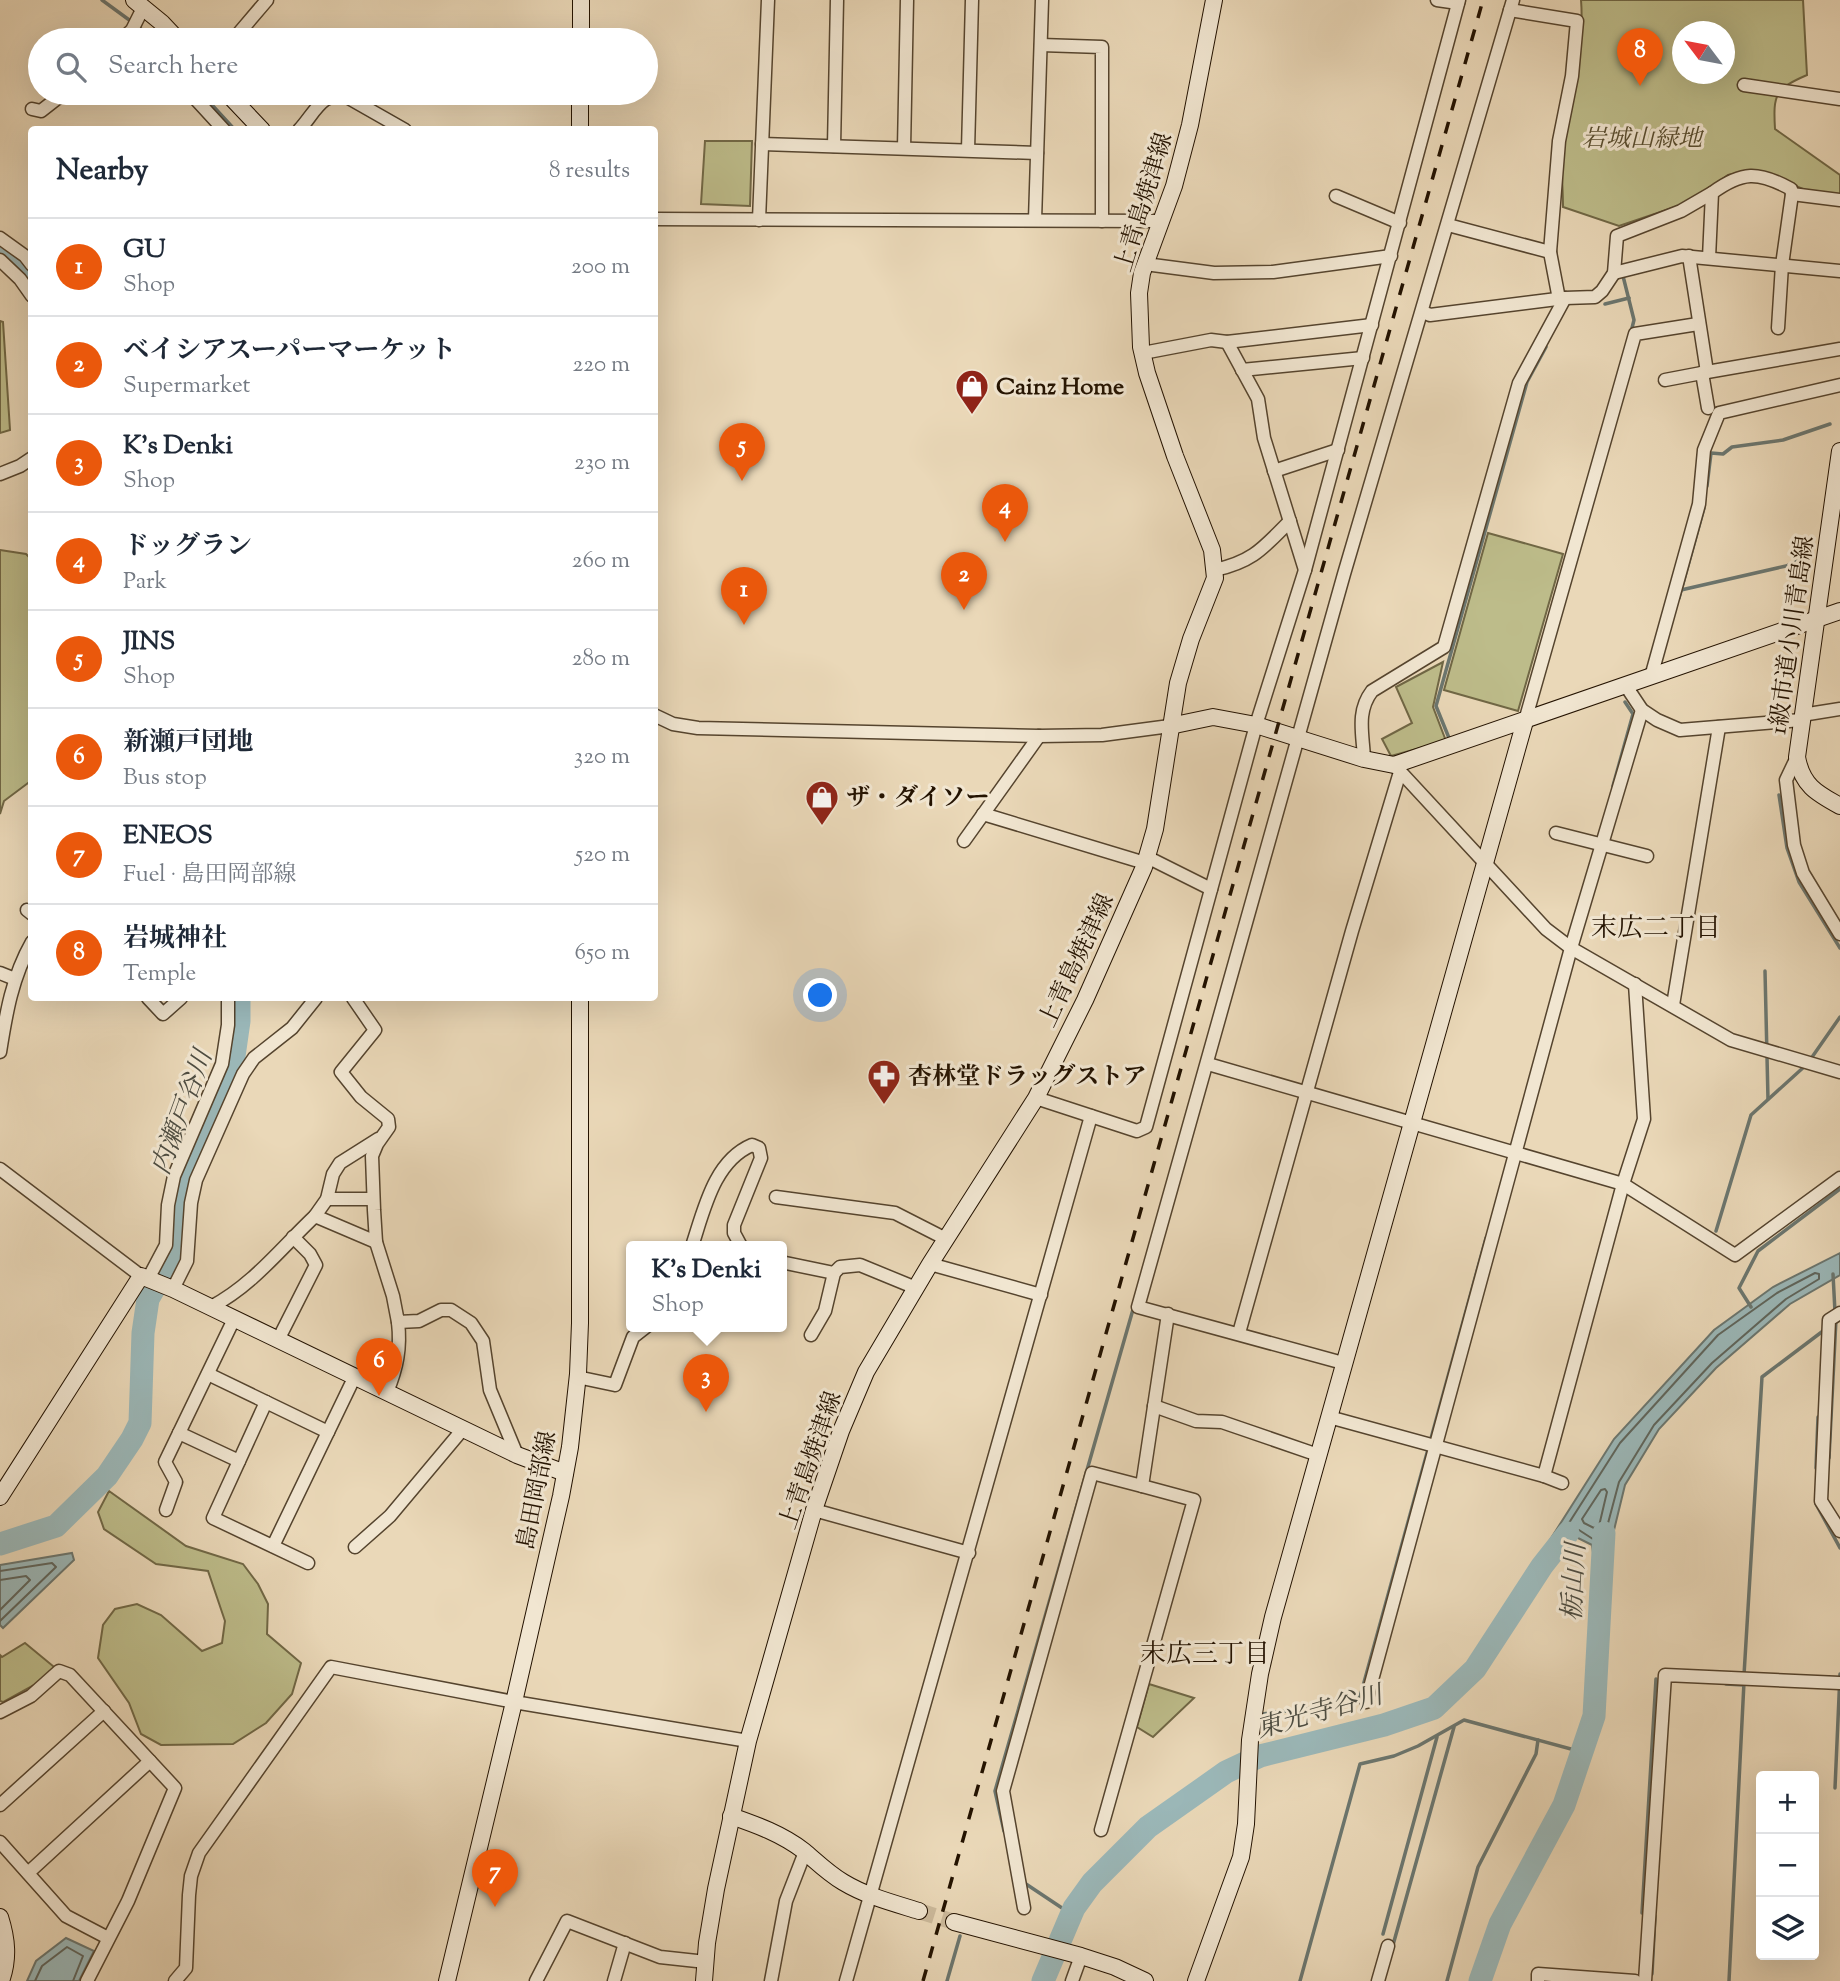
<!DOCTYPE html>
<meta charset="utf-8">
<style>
body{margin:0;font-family:"Sorts Mill Goudy","Noto Serif JP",serif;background:#f2f2f3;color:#1f2937}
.controls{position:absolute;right:21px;bottom:21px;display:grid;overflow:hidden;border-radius:7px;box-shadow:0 7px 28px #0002}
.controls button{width:63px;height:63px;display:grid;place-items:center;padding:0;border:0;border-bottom:2px solid #e0e1e3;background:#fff;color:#1f2937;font:35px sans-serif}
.compass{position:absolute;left:1672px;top:21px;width:63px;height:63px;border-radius:50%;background:#fff;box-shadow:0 7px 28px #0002;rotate:302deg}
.you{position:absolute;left:821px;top:996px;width:24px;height:24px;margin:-18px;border:5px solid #fff;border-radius:50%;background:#1a73e8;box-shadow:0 0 0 10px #1a73e833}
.badge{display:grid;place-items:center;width:46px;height:46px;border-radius:50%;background:#ea580c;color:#fff;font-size:23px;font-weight:700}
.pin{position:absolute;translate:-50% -58px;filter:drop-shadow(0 2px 4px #0008)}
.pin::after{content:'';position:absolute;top:37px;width:24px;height:21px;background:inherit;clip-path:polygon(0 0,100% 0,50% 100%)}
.popup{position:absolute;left:626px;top:1241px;width:161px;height:91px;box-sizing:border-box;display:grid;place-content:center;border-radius:7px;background:#fff;filter:drop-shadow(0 2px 5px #0005);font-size:23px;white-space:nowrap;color:#747a83}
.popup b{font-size:26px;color:#1f2937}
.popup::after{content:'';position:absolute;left:50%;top:100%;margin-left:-14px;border:14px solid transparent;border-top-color:#fff}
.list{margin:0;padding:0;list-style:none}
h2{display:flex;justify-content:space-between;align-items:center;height:91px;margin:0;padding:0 28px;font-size:30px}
h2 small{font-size:23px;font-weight:400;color:#747a83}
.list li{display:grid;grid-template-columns:46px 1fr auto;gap:21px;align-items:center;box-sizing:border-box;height:98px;padding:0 28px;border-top:2px solid #e0e1e3}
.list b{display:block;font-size:26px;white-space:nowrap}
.list p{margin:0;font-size:23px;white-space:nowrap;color:#747a83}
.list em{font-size:23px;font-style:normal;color:#747a83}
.icon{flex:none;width:38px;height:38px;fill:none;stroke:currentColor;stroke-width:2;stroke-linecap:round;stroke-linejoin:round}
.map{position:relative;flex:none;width:1840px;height:1981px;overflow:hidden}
.search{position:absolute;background:#fff;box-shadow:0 7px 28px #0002;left:28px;top:28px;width:630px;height:77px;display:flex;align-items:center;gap:18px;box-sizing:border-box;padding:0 24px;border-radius:38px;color:#747a83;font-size:26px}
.panel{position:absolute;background:#fff;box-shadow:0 7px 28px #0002;left:28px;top:126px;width:630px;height:875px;border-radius:7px}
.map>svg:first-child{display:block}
.green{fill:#bdbc8a;stroke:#706745;stroke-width:2;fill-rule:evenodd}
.water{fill:#9bb8b9;stroke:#6b766f;stroke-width:2}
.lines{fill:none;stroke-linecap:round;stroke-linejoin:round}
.shore{stroke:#5f655c;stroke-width:2}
.stream{stroke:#6b766f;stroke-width:3.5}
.river{stroke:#9bb8b9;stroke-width:23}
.secondary-tunnel{stroke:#ccba9c;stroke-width:16;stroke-dasharray:16 8;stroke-linecap:butt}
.street-casing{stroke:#55442e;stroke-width:15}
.secondary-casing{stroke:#231200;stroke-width:18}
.street{stroke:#f1e6d1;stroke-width:12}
.secondary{stroke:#f1e6d1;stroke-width:16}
.rail{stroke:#231200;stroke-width:3.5;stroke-dasharray:12 12;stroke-linecap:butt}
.labels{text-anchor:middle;stroke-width:6;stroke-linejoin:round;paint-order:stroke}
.park-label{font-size:24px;font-style:italic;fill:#594e30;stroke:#f1e6d1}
.street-label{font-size:24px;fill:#231200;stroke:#f1e6d1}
.poi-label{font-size:24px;font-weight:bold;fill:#231200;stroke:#f1e6d1;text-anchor:start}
.neighbourhood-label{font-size:26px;fill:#231200;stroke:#f1e6d1}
.water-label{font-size:26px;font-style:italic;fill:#4d4c41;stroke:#f1e6d1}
</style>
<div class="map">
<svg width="1840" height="1981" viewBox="0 0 1840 1981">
<rect width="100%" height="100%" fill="#ead8b8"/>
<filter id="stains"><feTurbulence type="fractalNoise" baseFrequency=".00286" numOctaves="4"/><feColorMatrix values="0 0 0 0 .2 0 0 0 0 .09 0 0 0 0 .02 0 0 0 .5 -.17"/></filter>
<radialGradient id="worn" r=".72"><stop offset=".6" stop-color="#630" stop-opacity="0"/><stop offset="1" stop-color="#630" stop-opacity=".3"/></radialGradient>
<g class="green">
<path d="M1581,0h222l4,75c-32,14 -34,19 -32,54l65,46v21l-25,-2 -50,-21 -13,-3 -24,5 -35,26 -74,25 -56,-19c0,-22 -3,-45 0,-66 6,-48 22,-92 18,-141zM1682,32h42v42h-42z"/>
<path d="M705,141h47l-2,65 -49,-2z"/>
<path d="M0,321l3,1 7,108 -10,3z"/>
<path d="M1488,533l75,21 -45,157 -74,-21z"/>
<path d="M0,550l26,4 5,5 1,221 -28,21 -4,13z"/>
<path d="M1443,662l-10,45 13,34 -55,15 -9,-17 30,-16 -16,-36z"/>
<path d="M109,1491l77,55 57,18 15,20 10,20 -1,30 34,29 -9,31 -26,29 -33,21 -72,1 -20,-11 -12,-31 -31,-45 5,-33 12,-16 22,-5 24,11 41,36 20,-8 3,-22 -17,-50 -52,-7 -52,-35 -6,-17z"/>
<path d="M25,1643l34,28 -56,31 -3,-1v-46l2,2z"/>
<path d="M1149,1684l45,14 -41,39 -16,-10z"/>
</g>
<g class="water">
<path d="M1840,1253v22l-50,29 -74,64 -57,61 -34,56 -19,78 -12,-2 -2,-16 -16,-8 -22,22 -13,-5 73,-115 100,-109 59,-43z"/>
<path d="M72,1553l2,7 -71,68 -3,-3v-60z"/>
<path d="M66,1938l28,13 -15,30h-52l9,-20z"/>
</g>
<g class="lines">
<g class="shore">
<path d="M1815,1273l4,1v5l-33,20 -74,64 -58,62 -35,57 -16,60 -4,1 -20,-13 -11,1 -1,-5 53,-83 98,-108 59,-42z"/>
<path d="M1605,1489l2,3 -8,34 -5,2 -10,-5 -2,-4 19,-29z"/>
<path d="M0,1571l52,-8 4,4 -56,54"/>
<path d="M0,1580l26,-4 4,4 -30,30"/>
<path d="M35,1981l7,-15 25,-19 16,9 -10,25"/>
</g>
<g class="stream">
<path d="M102,0l30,22"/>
<path d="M139,27l13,13"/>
<path d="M201,93l34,37"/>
<path d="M1623,276l11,44 -3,12"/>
<path d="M1605,304l24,-6"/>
<path d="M1707,486l4,-33 12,1 9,-7 51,-7 47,-16"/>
<path d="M1681,590l105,-24 25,-11"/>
<path d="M1679,598l25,-90"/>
<path d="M1449,738l-13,-32 91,-324 19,-35"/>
<path d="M1613,786l20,-72 -8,-12"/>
<path d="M1779,795l8,53 12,34 41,66"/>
<path d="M1765,971l3,128"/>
<path d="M1810,1060l30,-43"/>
<path d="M1716,1231l35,-116 54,-49"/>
<path d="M1833,1274l2,38"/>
<path d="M1751,1307l-12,-19 19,-37 82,-62"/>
<path d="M1829,1458l7,-139"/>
<path d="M1816,1468l2,-51 5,1"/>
<path d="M1816,1504l24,44"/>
<path d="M1744,1675l18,-298 61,-46"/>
<path d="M1726,1684l17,1"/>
<path d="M1262,1714l50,-6 48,-11 126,-459"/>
<path d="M1835,1788l5,-114"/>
<path d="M1004,1831l-9,-40 139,-485"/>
<path d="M1023,1882l48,32"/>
<path d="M1642,1913l14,-234"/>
<path d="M1383,1934l54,-197"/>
<path d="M1393,1945l61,-218"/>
<path d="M1652,1974l3,-58"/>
<path d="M947,1981l13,-45"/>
<path d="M1300,1981l60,-217 34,-8 24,-10 46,-26 118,32"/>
<path d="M1447,1981l31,-114 58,-113 2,-14"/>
<path d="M1729,1981l15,-299"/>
</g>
<g class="river">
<path d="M0,249l21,16 11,14"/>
<path d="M0,1544l56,-18 51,-50 25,-37 8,-16 3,-90 5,-34 23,-40 8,-24 2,-44 12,-38 40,-90 6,-42v-23"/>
<path d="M1043,1981l31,-73 18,-25 56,-56 78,-55 34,-16 124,-31 50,-17 41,-39 67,-103 26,-33"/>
<path d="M1480,1981l20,-57 64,-119 30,-89 10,-183"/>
</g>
<path class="secondary-tunnel" d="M919,1911l35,11"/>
<defs>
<g id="street">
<path d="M1437,0l21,3"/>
<path d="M1510,10l67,11 -5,55 -13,65 -9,111 9,47"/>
<path d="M121,40l11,-10 11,-22"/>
<path d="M233,40l34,-40"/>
<path d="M1041,45l61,2v174"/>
<path d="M1744,85l96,14"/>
<path d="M190,93l34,37"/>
<path d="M32,109l9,2 23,-18"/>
<path d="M299,130c16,-17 23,-40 48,-33l58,33"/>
<path d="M762,144l275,9"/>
<path d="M834,146l3,-146"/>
<path d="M904,148l3,-148"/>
<path d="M968,150l4,-150"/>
<path d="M1336,196l64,27"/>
<path d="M654,219l506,2"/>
<path d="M759,220l9,-220"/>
<path d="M1035,220l7,-220"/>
<path d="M1448,225l102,27"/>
<path d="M0,238l25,18 7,9"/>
<path d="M1689,256l18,116 133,-23"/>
<path d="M1709,258l3,-65c30,-22 46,-22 79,-4l1,5"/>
<path d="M0,260l20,19 12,17"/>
<path d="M1145,264l69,9 59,-1 118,-16"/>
<path d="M1614,273l68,-17 158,15"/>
<path d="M1423,312l7,3 135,-17 30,-1 7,-6 12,-18 3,-37 64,-25 31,-18"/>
<path d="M1778,328l4,-63 10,-71 48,6"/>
<path d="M1227,342l31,57 6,39 41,132"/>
<path d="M1143,353l68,-13 16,2 145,-17"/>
<path d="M1242,370l121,-12"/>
<path d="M1702,373l6,35"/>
<path d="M1665,380l42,-8"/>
<path d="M1274,471l64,-21"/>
<path d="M0,474l20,-8 12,-8"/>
<path d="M1215,570c39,-9 48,-22 75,-49"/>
<path d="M1651,677l48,-173 5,-54 15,-37 121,-28"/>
<path d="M1626,686l16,24 15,10 23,10 121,-10"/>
<path d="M654,715l19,9 25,4 341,8 63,-1 68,-9"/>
<path d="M1802,715l38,-6"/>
<path d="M1525,721l110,-387 63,-10"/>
<path d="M1797,757l-11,23 8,65 9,28 37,61"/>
<path d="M1364,759c-1,-25 -8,-47 8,-68l72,-44 75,-264 46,-85"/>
<path d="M1397,768l149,161 25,19 160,92 109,32"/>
<path d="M983,814l162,49"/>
<path d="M1556,833l91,23"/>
<path d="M964,841l75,-105"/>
<path d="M1147,857l64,32"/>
<path d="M27,910l5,4"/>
<path d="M0,973l15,6"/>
<path d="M148,998l15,16 18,-16"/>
<path d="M353,998l22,32 -34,42 20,25 27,22 1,8 -12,17 -5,12 2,54 2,32 17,54 5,26 21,-1 22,-11h10l20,13 12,18 7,49 27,65"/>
<path d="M1673,1005l46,-278"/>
<path d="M0,1052c6,-38 12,-75 32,-110"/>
<path d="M1208,1064l415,120 112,71 105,-77"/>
<path d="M1036,1098l101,33 9,-4 110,-402 49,-155 154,-570"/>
<path d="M0,1169l141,107"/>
<path d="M776,1197l119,16 51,26"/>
<path d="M327,1199h46"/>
<path d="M315,1216l12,-17 6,-25 7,-11 38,-24"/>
<path d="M692,1246c12,-36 22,-85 60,-101l7,3 2,10 -27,67v8l7,13"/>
<path d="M781,1262l53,11 6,-6 20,-2 56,23"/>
<path d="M930,1264l111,31"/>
<path d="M148,1279l18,-34 2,-40 6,-29 48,-112 6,-39v-27"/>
<path d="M173,1289l14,-28 4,-58 5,-23 47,-106 11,-16 38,-30 24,-30"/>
<path d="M211,1307c42,-22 70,-59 104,-91l61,26"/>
<path d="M1840,1313l-11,7 -8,181 19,30"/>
<path d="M1239,1333l113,-402 48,-159"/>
<path d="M811,1335l14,-24 9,-38"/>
<path d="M278,1340l38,-75 -6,-11 -17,-17"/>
<path d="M1343,1363l-205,-56 206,-733 169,-574"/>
<path d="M208,1374l120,58"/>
<path d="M577,1377l38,8 18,-48 14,-11"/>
<path d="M387,1392c10,-24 14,-44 11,-70"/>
<path d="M266,1402l-53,116 95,45"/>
<path d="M1154,1406l42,15 26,1 96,33"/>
<path d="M1329,1417l215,59 79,-292 21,-65 -9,-135"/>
<path d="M179,1433l60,28"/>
<path d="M1544,1476l18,7"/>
<path d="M166,1510l10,-28 -11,-20 69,-143"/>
<path d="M814,1510l155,43"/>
<path d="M273,1546l82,-170"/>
<path d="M355,1547l35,-31 73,-87"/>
<path d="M1366,1702l205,-754 71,-238"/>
<path d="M0,1712l31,-16 28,-25 11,4 105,113 -47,113 -41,80"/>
<path d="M0,1805l104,-94"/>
<path d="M1101,1830l93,-330 -52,-14 26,-172"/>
<path d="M0,1842l66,74 42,22"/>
<path d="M28,1873l122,-112"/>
<path d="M1024,1908l-21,-117 89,-318 50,13"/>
<path d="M175,1981l11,-13 3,-73 2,-19 8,-23 132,-186 183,35 234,39"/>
<path d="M536,1981l31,-60 93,36 46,5"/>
<path d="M614,1981l11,-38"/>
<path d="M771,1981l15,-80 19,-49"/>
<path d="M846,1981l245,-865"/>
<path d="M1072,1981l9,-25"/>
<path d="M1378,1981l10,-35"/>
<path d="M1538,1981v-7l97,7"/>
<path d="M1645,1981l20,-306 175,8"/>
</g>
<g id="secondary">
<path d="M134,0l28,23 16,17"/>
<path d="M581,40v-40"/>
<path d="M227,93l35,37"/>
<path d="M580,130v-37"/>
<path d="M1840,451l-43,306c5,28 19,36 43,49"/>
<path d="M1170,726l43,-9 43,8 108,34 30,6 446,-154"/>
<path d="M0,1497l141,-221 32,13 344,166 48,18"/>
<path d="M731,1816c26,9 51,18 73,35 13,11 24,22 39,31 23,14 50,21 76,29"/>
<path d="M0,1917c7,22 9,42 1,64"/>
<path d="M954,1922l127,34 34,11 30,14"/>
<path d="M447,1981l67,-279 47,-206 9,-49 8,-73 2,-51v-325"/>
<path d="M704,1981l3,-38 9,-54 32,-148 66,-231 27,-79 25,-59 64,-108 106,-166 49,-98 59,-133 11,-38 23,-146 13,-44 24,-61 -3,-28 -37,-94 -28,-83 -6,-26 -2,-54 3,-20 32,-87 16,-61 24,-125"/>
<path d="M1196,1981l45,-124 5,-33 4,-84 10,-66 13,-57 252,-896"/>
</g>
</defs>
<use href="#street" class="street-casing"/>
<use href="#secondary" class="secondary-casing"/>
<use href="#street" class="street"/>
<use href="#secondary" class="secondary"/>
<path class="rail" d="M923,1981l560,-1981"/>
</g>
<defs>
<symbol id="shop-pin" viewBox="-11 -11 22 30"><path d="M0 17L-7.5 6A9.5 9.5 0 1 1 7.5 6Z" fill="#8f2418" stroke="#f1e6d1"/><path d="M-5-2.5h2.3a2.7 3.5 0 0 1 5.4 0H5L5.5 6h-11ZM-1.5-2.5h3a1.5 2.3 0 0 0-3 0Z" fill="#fff"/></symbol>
<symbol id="pharmacy-pin" viewBox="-11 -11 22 30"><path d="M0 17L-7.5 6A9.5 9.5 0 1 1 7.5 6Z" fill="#8f2418" stroke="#f1e6d1"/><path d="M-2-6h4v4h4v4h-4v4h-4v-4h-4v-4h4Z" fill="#fff"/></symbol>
</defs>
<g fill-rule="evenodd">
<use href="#shop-pin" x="953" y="367" width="38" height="52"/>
<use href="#shop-pin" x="803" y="778" width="38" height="52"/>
<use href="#pharmacy-pin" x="865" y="1057" width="38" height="52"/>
</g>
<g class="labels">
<g class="park-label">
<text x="1642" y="146">岩城山緑地</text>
</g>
<g class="street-label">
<text transform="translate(1143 202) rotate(-73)" y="8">上青島焼津線</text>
<text transform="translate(1791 635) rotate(-82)" y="8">1級市道小川青島線</text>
<text transform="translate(1076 960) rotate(-65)" y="8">上青島焼津線</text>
<text transform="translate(810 1460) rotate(-71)" y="8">上青島焼津線</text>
<text transform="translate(536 1490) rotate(-79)" y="8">島田岡部線</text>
</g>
<g class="poi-label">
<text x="996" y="394">Cainz Home</text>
<text x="846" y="805">ザ・ダイソー</text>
<text x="908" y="1084">杏林堂ドラッグストア</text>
</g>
<g class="neighbourhood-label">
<text x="1656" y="936">末広二丁目</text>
<text x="1205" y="1662">末広三丁目</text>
</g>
<g class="water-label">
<text transform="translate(181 1112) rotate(-70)" y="9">内瀬戸谷川</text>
<text transform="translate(1573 1582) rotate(-87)" y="9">栃山川</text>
<text transform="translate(1319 1711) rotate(-16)" y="9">東光寺谷川</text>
</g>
</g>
<rect width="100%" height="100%" filter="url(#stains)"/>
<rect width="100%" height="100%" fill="url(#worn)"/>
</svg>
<div class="controls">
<button>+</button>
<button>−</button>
<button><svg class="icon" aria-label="layers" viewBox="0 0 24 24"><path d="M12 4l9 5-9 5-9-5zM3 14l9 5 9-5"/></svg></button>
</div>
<svg class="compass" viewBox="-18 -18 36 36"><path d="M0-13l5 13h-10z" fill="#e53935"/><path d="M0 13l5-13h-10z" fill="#747a83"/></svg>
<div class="you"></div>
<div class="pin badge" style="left:744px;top:625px">1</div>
<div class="pin badge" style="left:964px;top:610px">2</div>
<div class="pin badge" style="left:706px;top:1412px">3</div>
<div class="popup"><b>K's Denki</b>Shop</div>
<div class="pin badge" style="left:1005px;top:542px">4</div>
<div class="pin badge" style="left:742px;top:481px">5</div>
<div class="pin badge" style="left:379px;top:1396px">6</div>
<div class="pin badge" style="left:495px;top:1907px">7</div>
<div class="pin badge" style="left:1640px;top:86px">8</div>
<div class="search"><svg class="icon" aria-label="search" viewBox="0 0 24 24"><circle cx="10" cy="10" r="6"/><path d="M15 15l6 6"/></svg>Search here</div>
<section class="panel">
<h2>Nearby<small>8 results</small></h2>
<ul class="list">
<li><span class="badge">1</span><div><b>GU</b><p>Shop</p></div><em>200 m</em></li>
<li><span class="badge">2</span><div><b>ベイシアスーパーマーケット</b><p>Supermarket</p></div><em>220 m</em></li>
<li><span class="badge">3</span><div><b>K's Denki</b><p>Shop</p></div><em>230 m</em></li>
<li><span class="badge">4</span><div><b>ドッグラン</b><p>Park</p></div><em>260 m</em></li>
<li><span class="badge">5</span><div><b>JINS</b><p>Shop</p></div><em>280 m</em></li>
<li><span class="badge">6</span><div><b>新瀬戸団地</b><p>Bus stop</p></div><em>320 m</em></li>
<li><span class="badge">7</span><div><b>ENEOS</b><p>Fuel · 島田岡部線</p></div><em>520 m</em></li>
<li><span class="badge">8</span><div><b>岩城神社</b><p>Temple</p></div><em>650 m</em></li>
</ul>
</section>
</div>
